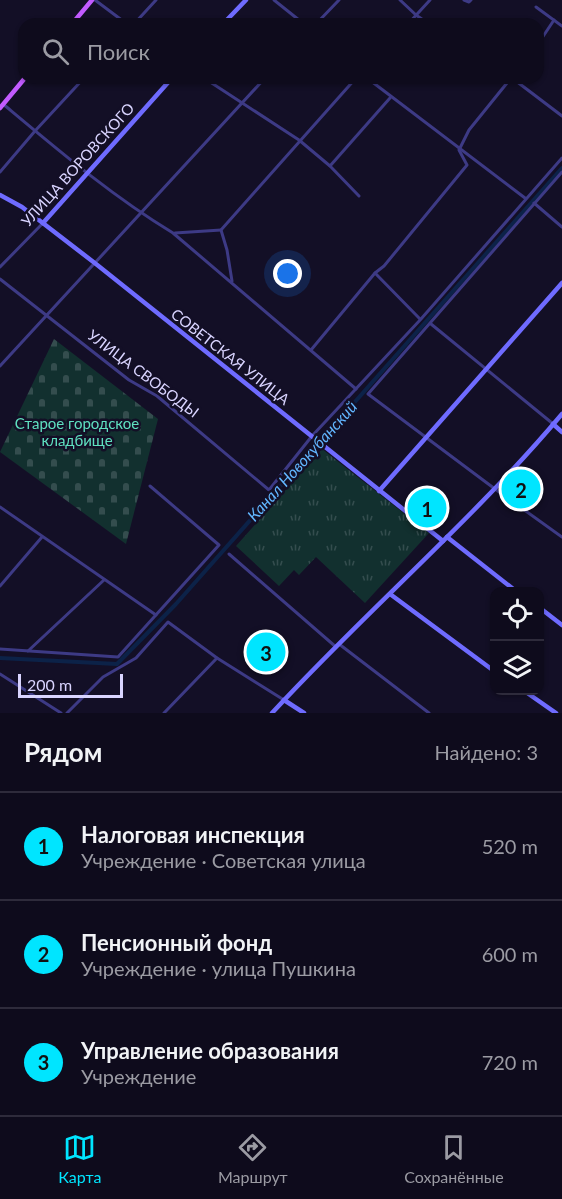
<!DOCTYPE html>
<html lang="ru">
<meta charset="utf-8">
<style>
body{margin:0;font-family:Lato,sans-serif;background:#171425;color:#f1f3f6}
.controls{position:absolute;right:18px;bottom:18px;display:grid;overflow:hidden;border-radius:12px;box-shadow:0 2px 4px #0004}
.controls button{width:54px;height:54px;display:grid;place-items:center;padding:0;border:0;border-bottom:2px solid #2e2b3b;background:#0e0b1c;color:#f1f3f6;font:30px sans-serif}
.scale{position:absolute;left:18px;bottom:15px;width:105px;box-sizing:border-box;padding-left:6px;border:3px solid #d9d4ff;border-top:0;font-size:16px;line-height:21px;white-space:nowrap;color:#d9d4ff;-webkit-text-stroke:4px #130f26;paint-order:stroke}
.you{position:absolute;left:288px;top:274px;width:21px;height:21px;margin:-15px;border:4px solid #fff;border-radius:50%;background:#1a73e8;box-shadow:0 0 0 9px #1a73e833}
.badge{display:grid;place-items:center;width:39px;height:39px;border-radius:50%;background:#00e5ff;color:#111;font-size:20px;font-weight:700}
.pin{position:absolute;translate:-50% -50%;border:3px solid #fff;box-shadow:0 2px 6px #0006}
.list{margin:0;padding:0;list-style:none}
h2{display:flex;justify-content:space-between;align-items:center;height:78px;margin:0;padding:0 24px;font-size:26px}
h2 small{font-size:20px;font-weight:400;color:#9b9ba3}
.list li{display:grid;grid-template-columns:39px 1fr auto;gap:18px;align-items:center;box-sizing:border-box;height:108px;padding:0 24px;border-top:2px solid #2e2b3b}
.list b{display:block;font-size:22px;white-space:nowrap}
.list p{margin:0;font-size:20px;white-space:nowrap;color:#9b9ba3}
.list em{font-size:20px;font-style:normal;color:#9b9ba3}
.icon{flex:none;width:33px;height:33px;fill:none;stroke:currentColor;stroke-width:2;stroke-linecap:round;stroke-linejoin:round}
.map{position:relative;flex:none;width:562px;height:713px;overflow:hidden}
.search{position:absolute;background:#0e0b1c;box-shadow:0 2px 4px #0004;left:18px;right:18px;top:18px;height:66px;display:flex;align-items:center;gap:15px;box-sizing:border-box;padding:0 21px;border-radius:18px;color:#9b9ba3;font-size:22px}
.sheet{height:402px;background:#0e0b1c}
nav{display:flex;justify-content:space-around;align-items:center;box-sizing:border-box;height:84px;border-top:2px solid #2e2b3b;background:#0e0b1c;font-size:16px;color:#9b9ba3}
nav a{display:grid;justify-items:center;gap:3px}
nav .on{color:#00e5ff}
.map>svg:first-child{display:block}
.cemetery{fill:url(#cemetery-stones)}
.park{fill:url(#park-tufts)}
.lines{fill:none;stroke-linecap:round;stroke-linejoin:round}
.canal{stroke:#0c2248;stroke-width:4}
.street{stroke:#3d3a85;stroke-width:3}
.secondary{stroke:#6f6bff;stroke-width:4.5}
.primary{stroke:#c25bff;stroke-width:4.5}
.labels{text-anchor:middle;stroke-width:5;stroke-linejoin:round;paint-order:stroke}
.street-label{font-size:15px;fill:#d9d4ff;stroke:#130f26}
.park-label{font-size:15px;fill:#5fe0c0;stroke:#130f26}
.water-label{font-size:16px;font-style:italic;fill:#62b6ff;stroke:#130f26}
</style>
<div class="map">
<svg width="562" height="713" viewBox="0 0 562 713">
<defs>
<pattern id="cemetery-stones" width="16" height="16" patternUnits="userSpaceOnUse" patternTransform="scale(1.5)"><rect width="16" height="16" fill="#12302f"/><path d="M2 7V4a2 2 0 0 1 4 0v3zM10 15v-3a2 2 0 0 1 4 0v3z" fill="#344d4e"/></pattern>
<pattern id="park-tufts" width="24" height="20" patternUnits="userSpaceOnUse" patternTransform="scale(1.5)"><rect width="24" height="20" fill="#12302f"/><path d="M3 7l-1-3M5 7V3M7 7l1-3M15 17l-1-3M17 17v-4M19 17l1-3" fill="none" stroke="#344d4e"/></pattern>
</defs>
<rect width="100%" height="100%" fill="#130f26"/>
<path class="cemetery" d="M54,339l104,80 -32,125 -126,-92z"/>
<path class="park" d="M322,449l107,84 -64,70 -49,-46 -17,18 -5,-5 -15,16 -43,-40z"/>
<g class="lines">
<path class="canal" d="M0,658l117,6 59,-60 386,-436"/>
<g class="street">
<path d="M95,0l32,24"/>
<path d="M274,0l30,24"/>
<path d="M400,0l16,15 13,9"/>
<path d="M464,0l5,2 2,-2"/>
<path d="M536,7l26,19"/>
<path d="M134,24l22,-24"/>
<path d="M316,24l23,-24"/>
<path d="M408,24l22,-24"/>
<path d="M538,44l16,-24"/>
<path d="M204,78l95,62 31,26 29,30"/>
<path d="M367,78l158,120"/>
<path d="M512,78l50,38"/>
<path d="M3,104c55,46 109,92 170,129l183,156"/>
<path d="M330,166l60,-68"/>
<path d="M0,172l35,-41 49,-53"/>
<path d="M562,172l-194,222 127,95 67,48"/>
<path d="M534,203l28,24"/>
<path d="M175,233l46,-3"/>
<path d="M0,267l43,-44"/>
<path d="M375,273l45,46"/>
<path d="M0,279l129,101 28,16 112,94 43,-54 109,-117 141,-161"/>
<path d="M232,281l-5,-31 -6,-20 135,-152"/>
<path d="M431,324l121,99"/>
<path d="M311,350l64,-77 9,-7 83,-101 -8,-15 10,-20 42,-52"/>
<path d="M0,366l265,-288"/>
<path d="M0,507l156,108"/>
<path d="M229,554l107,93"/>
<path d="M0,586l42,-49"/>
<path d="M339,644l90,69"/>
<path d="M0,649l118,8 101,-112 -69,-59"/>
<path d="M28,651l76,-71"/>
<path d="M0,674l61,39"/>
<path d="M67,713l36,-36 33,-19 32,-36 49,36 67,42"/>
<path d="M164,713l53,-55"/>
</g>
<g class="secondary">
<path d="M223,24l23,-24"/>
<path d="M0,195l22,12 74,57 347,277"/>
<path d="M43,223l129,-145"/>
<path d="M553,424l9,8"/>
<path d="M379,491l183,-208"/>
<path d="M447,537l70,55"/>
<path d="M390,594l104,77"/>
<path d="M540,608l22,17"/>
<path d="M523,690l33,23"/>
<path d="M284,700l20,13"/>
<path d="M272,713c94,-102 201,-193 290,-299"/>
</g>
<g class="primary">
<path d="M72,24l20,-24"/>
<path d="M0,108l25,-30"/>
</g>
</g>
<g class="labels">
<g class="street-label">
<text transform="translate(78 165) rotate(-48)" y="5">УЛИЦА ВОРОВСКОГО</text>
<text transform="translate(230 357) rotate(38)" y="5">СОВЕТСКАЯ УЛИЦА</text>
<text transform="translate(143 374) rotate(37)" y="5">УЛИЦА СВОБОДЫ</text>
</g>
<g class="park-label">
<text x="77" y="429">Старое городское<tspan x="77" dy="17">кладбище</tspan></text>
</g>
<g class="water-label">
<text transform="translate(302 461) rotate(-48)" y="6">Канал Новокубанский</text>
</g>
</g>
</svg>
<div class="controls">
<button><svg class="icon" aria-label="locate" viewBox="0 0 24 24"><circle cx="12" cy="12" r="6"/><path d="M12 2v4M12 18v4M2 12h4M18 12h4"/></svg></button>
<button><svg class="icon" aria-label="layers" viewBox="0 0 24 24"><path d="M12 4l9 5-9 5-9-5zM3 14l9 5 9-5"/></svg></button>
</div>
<div class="scale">200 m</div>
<div class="you"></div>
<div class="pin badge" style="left:427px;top:508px">1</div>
<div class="pin badge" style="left:521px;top:489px">2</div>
<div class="pin badge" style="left:266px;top:652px">3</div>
<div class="search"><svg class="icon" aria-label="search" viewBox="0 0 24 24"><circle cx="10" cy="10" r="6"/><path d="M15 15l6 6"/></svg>Поиск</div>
</div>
<section class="sheet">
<h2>Рядом<small>Найдено: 3</small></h2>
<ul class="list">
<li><span class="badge">1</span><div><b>Налоговая инспекция</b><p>Учреждение · Советская улица</p></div><em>520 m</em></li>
<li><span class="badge">2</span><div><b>Пенсионный фонд</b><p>Учреждение · улица Пушкина</p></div><em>600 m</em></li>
<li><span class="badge">3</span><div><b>Управление образования</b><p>Учреждение</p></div><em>720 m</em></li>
</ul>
</section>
<nav>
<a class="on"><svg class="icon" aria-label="map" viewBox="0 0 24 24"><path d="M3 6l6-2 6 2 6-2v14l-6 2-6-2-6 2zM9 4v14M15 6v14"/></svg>Карта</a>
<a><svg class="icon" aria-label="directions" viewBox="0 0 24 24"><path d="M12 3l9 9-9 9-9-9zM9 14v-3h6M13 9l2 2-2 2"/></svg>Маршрут</a>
<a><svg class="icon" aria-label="saved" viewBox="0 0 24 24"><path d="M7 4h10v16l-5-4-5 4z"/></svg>Сохранённые</a>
</nav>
